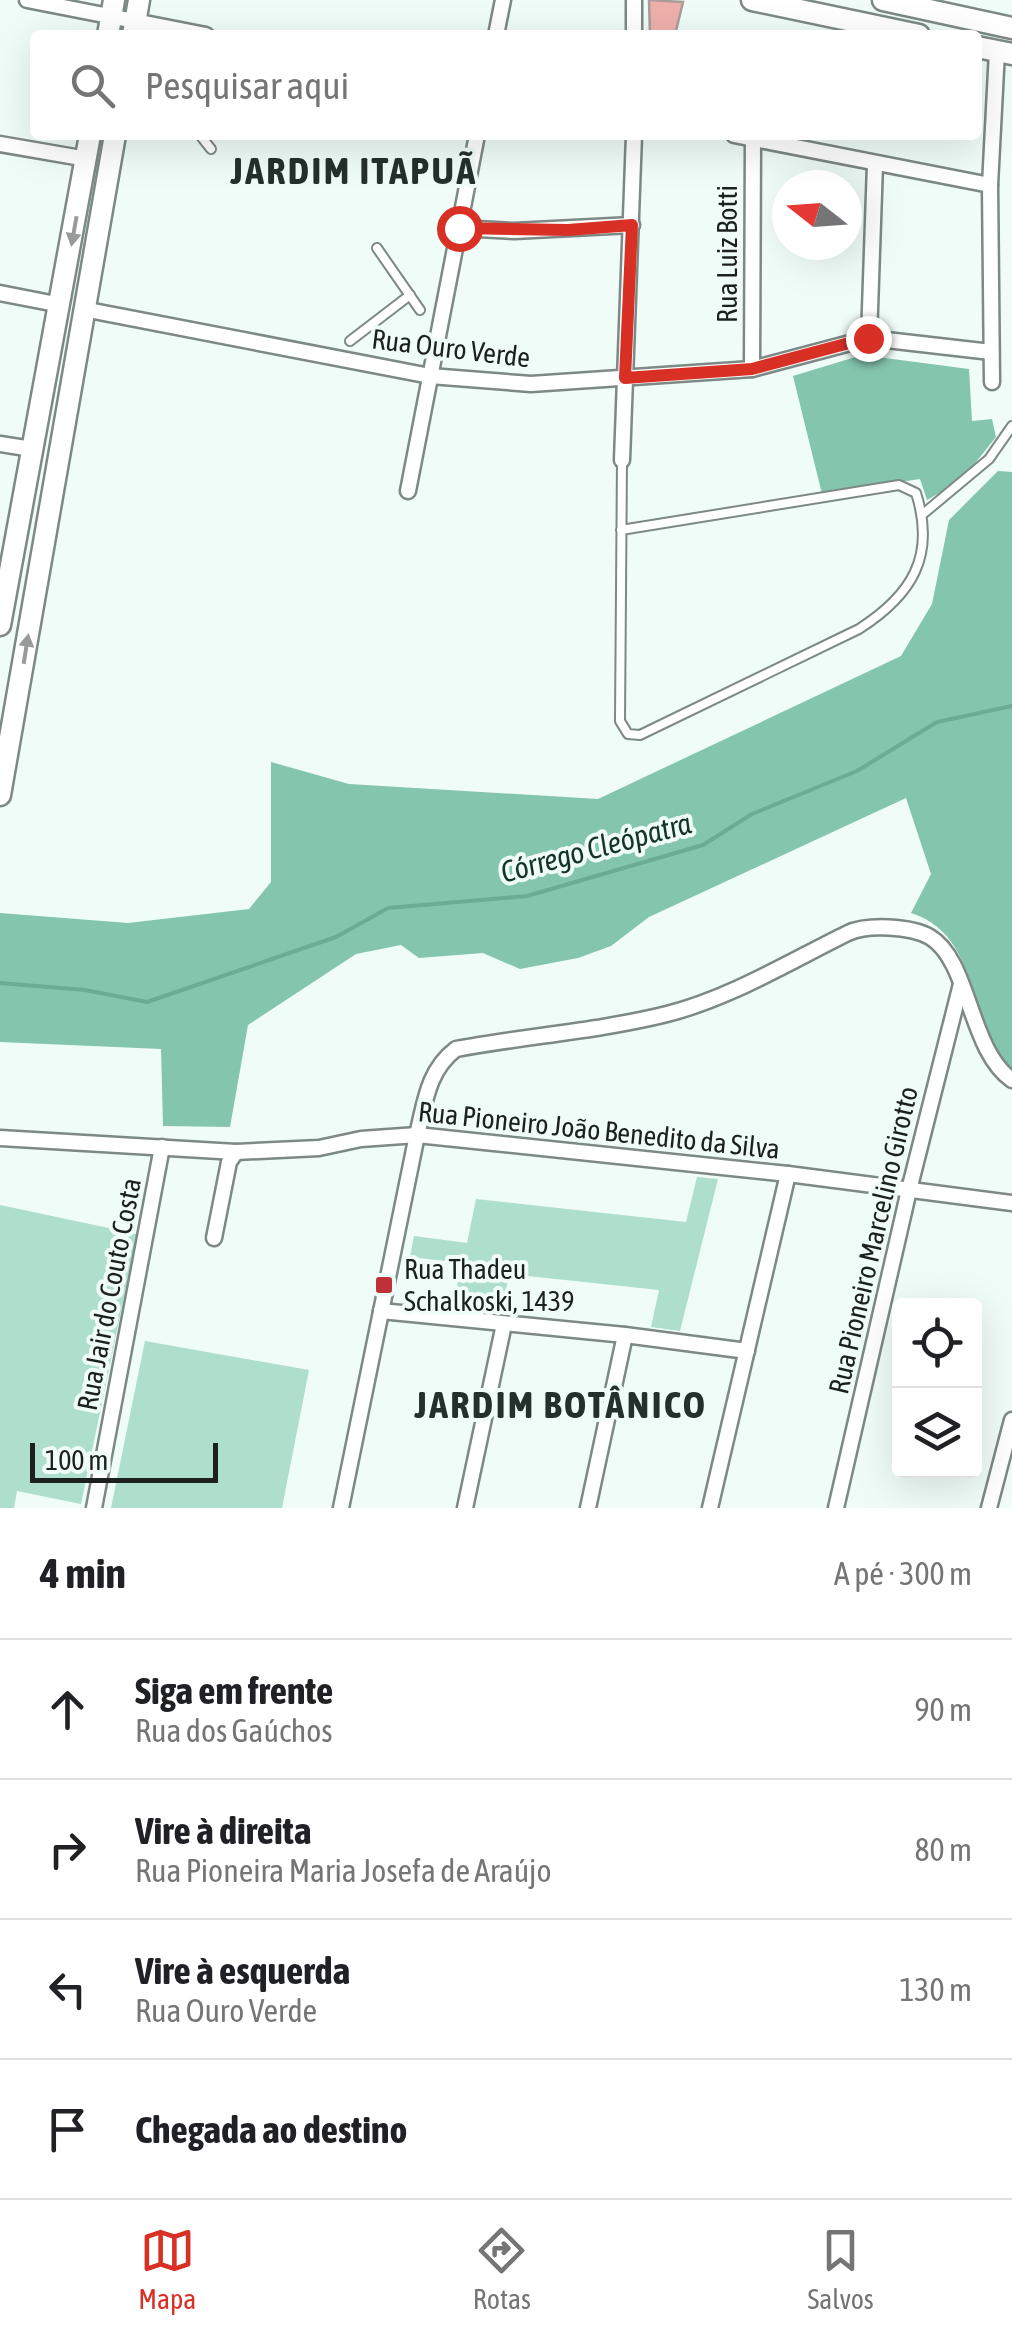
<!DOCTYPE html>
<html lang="pt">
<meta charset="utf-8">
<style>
body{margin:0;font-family:"Asap Condensed",sans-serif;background:#f6f6f6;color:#202124}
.controls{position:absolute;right:30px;bottom:30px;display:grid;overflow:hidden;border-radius:10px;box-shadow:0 10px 40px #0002}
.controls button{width:90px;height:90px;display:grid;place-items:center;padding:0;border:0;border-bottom:2px solid #e0e0e0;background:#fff;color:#202124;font:50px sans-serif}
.compass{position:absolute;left:772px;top:170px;width:90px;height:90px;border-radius:50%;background:#fff;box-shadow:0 10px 40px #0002;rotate:287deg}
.scale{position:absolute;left:30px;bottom:25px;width:188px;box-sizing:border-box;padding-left:10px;border:5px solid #1c201f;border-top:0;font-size:28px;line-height:35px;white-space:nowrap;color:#1c201f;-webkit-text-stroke:8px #effcf7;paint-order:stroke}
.stop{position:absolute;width:30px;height:30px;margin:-22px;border:8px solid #d93025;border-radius:50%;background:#fff}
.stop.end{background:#d93025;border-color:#fff;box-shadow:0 2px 10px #0008}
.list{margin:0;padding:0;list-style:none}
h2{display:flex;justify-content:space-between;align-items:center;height:130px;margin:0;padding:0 40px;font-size:42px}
h2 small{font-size:32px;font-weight:400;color:#757577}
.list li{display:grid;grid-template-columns:65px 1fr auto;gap:30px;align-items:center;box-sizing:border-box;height:140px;padding:0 40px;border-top:2px solid #e0e0e0}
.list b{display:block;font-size:38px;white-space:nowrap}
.list p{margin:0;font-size:32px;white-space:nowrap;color:#757577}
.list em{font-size:32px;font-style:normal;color:#757577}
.icon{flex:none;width:55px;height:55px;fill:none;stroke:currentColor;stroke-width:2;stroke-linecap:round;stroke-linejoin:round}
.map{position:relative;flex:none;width:1012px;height:1508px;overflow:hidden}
.search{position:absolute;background:#fff;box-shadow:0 10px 40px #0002;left:30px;right:30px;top:30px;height:110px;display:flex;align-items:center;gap:25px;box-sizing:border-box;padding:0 35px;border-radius:10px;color:#757577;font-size:38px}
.sheet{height:690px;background:#fff}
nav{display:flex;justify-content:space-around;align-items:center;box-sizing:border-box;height:140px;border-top:2px solid #e0e0e0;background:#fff;font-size:28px;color:#757577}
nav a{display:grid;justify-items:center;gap:5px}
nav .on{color:#d93025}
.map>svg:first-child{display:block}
.green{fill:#addfcc}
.forest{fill:#84c5ae}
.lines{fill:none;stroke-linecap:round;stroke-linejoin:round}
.stream{stroke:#6bac95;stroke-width:4}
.building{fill:#efb0ac;stroke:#a99c9b;stroke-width:2.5}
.lane-casing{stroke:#7d8985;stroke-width:12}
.street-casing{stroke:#7d8985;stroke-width:19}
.secondary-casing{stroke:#7d8985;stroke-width:25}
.lane{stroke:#fff;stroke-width:8}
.street{stroke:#fff;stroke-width:14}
.secondary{stroke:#fff;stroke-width:20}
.oneway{fill:#999b9a}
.route{stroke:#d93025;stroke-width:12}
.poi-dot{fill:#c03038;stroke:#effcf7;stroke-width:4}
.labels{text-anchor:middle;stroke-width:8;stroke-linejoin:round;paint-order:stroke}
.street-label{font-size:28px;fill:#1c201f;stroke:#effcf7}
.poi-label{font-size:28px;fill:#1c201f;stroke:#effcf7;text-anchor:start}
.water-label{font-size:30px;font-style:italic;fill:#143329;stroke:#effcf7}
.district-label{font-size:38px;font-weight:bold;letter-spacing:2.5px;fill:#252f2b;stroke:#effcf7}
</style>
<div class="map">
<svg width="1012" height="1508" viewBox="0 0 1012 1508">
<rect width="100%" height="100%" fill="#effcf7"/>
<g class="green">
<path d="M697,1177l21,2 -38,152 -29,-4 8,-37 -150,-16 -7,37 -49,-6 9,-42 -52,-6 4,-21 53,7 9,-44 210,23z"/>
<path d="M0,1205l137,29 -56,270 -64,-13 -3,17h-14z"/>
<path d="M145,1341l164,29 -27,138h-171z"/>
</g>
<g class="forest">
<path d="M862,355l107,14 3,52 20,-2 4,18 -36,45 -33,18 -7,-21 -98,15 -29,-118z"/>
<path d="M998,471l14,1v602c-7,-8 -15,-16 -20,-25 -22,-50 -21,-117 -81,-136l20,-39 -25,-76 -257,119 -38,29 -33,12 -58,11 -37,-16 -64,5 -18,-13 -45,9 -108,71 -18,102 -67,-1 -2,-77 -161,-7v-129l128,10 121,-14 22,-27v-120l78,22 249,15 303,-143 31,-52 17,-84z"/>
</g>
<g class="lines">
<path class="stream" d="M0,983l85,7 62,12 189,-65 52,-29 139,-12 176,-51 49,-31 105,-43 80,-49 75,-16"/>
</g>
<path class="building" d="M649,0l34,2 -8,33h-25z"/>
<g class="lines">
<defs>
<g id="lane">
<path d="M200,135l11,14"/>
<path d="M377,248l43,62"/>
<path d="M350,341l60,-46"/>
<path d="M923,514l66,-55 23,-33"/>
<path d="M621,530l278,-45 17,8c20,63 -4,102 -57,136l-219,106 -12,-1 -8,-13 2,-261"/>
</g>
<g id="street">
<path d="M27,0l179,35"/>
<path d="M496,35l7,-35"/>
<path d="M634,35v-35"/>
<path d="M734,135l256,50"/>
<path d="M0,144l87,15"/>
<path d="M459,228l55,3 118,-6"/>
<path d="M0,293l61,12"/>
<path d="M83,309l347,67 101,8 221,-15 117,-31 122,14"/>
<path d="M869,338l6,-174"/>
<path d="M752,369l1,-230"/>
<path d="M992,382l-2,-197 7,-134"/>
<path d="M0,444l32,5"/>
<path d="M622,460l12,-325"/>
<path d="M408,491l69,-356"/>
<path d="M0,1138l236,14 83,-4 42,-9 56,-4 371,39 224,29"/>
<path d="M214,1238l15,-76 7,-10"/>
<path d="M381,1311l244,24 122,16"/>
<path d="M94,1508l68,-361"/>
<path d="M341,1508l76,-373c8,-33 11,-65 39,-86 69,-13 143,-18 211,-35 63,-16 122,-52 181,-81 19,-9 63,-7 82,4 40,24 39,113 82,143"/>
<path d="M465,1508l39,-184"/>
<path d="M588,1508l37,-173"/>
<path d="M710,1508l78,-334"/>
<path d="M836,1508l73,-318 52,-206"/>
<path d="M989,1508l23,-88"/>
</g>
<g id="secondary">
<path d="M752,0l167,35"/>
<path d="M883,0l129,28"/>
<path d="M108,35l6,-35"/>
<path d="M133,35l6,-35"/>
<path d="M977,47l35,7"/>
<path d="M0,625l90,-490"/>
<path d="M0,795l115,-660"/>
</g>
</defs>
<use href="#lane" class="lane-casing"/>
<use href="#street" class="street-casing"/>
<use href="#secondary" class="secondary-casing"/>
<use href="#lane" class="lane"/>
<use href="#street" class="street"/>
<use href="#secondary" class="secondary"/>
</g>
<defs><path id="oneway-solid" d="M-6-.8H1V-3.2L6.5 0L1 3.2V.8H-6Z" transform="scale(2.5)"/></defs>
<g class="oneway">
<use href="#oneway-solid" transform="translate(74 231) rotate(100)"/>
<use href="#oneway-solid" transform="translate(26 649) rotate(-81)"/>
</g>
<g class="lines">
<path class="route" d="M459,228l109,2 64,-5 -7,153 127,-9 116,-31"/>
</g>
<rect class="poi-dot" x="374" y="1275" width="20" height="20" rx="5"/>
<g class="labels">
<g class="street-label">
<text transform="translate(727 254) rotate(-90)" y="10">Rua Luiz Botti</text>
<text transform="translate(451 348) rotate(7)" y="10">Rua Ouro Verde</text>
<text transform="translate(599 1130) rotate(6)" y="10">Rua Pioneiro João Benedito da Silva</text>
<text transform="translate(873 1240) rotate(-77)" y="10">Rua Pioneiro Marcelino Girotto</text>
<text transform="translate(109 1294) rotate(-79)" y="10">Rua Jair do Couto Costa</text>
</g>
<g class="poi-label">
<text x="404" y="1279">Rua Thadeu<tspan x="404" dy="32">Schalkoski, 1439</tspan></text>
</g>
<g class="water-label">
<text transform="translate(596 848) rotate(-15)" y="10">Córrego Cleópatra</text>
</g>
<g class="district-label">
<text x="354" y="184">JARDIM ITAPUÃ</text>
<text x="561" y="1418">JARDIM BOTÂNICO</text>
</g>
</g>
</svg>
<div class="controls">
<button><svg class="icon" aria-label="locate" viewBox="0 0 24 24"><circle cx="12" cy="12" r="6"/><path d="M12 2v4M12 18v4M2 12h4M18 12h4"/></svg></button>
<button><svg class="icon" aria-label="layers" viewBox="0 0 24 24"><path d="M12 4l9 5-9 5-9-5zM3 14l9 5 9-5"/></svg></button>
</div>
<svg class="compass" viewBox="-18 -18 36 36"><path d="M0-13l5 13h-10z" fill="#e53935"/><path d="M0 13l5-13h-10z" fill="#757577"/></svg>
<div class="scale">100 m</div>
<div class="stop" style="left:459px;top:228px"></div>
<div class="stop end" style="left:868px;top:338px"></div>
<div class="search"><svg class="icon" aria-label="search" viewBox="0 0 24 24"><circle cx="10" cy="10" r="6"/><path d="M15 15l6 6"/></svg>Pesquisar aqui</div>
</div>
<section class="sheet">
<h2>4 min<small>A pé · 300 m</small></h2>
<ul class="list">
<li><svg class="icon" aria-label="ahead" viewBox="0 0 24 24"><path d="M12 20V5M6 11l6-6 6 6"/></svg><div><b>Siga em frente</b><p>Rua dos Gaúchos</p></div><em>90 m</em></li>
<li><svg class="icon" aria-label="right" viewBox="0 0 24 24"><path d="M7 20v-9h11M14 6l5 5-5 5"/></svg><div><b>Vire à direita</b><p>Rua Pioneira Maria Josefa de Araújo</p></div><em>80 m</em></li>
<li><svg class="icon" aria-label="left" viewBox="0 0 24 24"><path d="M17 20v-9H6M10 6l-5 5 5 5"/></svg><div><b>Vire à esquerda</b><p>Rua Ouro Verde</p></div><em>130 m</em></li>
<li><svg class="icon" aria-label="arrive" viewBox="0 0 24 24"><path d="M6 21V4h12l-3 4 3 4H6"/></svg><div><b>Chegada ao destino</b></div></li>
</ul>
</section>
<nav>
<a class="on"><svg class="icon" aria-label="map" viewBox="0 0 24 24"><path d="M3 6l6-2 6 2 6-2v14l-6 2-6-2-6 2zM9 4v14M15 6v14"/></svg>Mapa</a>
<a><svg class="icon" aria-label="directions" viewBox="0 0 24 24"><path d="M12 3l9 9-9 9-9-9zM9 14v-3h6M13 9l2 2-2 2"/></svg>Rotas</a>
<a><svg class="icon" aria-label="saved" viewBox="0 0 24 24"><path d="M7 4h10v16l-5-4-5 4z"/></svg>Salvos</a>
</nav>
